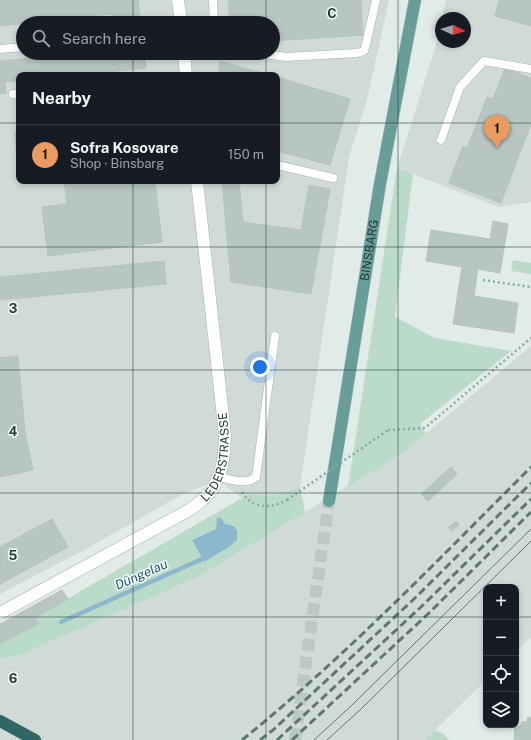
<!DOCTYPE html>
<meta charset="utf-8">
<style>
body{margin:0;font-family:"Public Sans",sans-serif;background:#20242c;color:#f1f3f6}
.controls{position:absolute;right:12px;bottom:12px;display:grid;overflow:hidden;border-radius:8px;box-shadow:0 2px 6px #0003}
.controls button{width:36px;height:36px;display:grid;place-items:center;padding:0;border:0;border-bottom:1px solid #363941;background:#171b24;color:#f1f3f6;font:20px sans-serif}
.compass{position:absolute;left:435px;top:12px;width:36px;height:36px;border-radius:50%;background:#171b24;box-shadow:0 2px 6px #0003;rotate:94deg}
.you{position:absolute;left:260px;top:367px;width:14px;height:14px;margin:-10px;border:3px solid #fff;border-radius:50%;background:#1a73e8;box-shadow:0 0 0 6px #1a73e833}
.badge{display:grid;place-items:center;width:26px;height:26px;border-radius:50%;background:#eb9a60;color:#111;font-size:13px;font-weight:700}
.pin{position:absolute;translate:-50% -33px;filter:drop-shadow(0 1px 2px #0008)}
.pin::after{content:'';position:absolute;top:21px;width:14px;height:12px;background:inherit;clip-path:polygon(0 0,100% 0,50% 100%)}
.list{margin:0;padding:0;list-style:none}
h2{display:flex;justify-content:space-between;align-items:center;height:52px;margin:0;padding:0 16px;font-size:17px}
h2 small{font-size:13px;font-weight:400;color:#9ea1a6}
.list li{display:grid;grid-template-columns:26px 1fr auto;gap:12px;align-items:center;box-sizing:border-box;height:60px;padding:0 16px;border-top:1px solid #363941}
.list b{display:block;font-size:15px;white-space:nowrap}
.list p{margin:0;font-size:13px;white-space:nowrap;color:#9ea1a6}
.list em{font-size:13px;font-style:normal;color:#9ea1a6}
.icon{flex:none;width:22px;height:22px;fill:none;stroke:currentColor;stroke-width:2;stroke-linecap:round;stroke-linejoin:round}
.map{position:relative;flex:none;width:531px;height:740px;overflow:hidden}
.search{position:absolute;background:#171b24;box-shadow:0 2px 6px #0003;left:16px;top:16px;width:264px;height:44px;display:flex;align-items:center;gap:10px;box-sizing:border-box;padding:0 14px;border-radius:22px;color:#9ea1a6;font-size:15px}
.panel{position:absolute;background:#171b24;box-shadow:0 2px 6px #0003;left:16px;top:72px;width:264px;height:112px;border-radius:8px}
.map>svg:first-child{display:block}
.built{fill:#d0dbd8;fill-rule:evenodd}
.green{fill:#bbdbca;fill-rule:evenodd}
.water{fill:#8cb8cd}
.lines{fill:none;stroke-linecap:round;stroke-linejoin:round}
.stream{stroke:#8cb8cd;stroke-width:4.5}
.building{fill:#b7c6c2;stroke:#b4c4c0}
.primary-tunnel{stroke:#bbc8c5;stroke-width:12;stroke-dasharray:12 6;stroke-linecap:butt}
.service-casing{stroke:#a4b3b0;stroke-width:9}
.minor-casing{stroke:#a4b3b0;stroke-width:13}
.primary-casing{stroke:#c1c8c8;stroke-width:13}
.motorway-casing{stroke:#c1c8c8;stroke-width:13}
.path{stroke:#83ada7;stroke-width:2.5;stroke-dasharray:2 3;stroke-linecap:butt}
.service{stroke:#fff;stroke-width:8}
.minor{stroke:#fff;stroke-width:12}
.primary{stroke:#689e9a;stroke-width:12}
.motorway{stroke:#306664;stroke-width:12}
.tram{stroke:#5d7774;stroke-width:1}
.rail{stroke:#5d7774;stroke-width:3;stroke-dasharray:8 4;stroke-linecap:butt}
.path-bridge{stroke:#83ada7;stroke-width:2.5;stroke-dasharray:2 3;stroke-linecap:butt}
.grid{fill:none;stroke:#233b39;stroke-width:1;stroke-opacity:0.55}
.labels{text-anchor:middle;stroke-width:3;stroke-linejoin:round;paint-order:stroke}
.street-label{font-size:12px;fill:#233b39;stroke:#f2f8f6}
.water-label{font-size:13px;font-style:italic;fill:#205774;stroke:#f2f8f6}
.grid-label{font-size:13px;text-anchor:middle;font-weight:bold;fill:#233b39;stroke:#f2f8f6;stroke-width:3;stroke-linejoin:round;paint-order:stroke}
</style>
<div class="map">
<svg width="531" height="740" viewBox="0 0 531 740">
<rect width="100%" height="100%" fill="#e1ebe8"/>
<g class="built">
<path d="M0,0h389l-23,104 -17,53 -49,330 -26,9h-8l-15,-2 -9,4 -24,-18 -35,14 -99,56 -84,44zM23,23h250v30h-250zM19,75h258v106h-258z"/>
<path d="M446,0h85v202l-32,5 -102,-39 38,-119 6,-27v20h24v-24h-23z"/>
<path d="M531,346v291l-15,14v-64h-30v93l-61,60h-425v-81l22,-5 178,-78 205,-125z"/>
</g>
<g class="green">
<path d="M397,168l16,6 -18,143 40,21 76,13 -91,73 6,10 -21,17 -57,36z"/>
<path d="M513,260l18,3v11l-20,-3z"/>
<path d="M300,487l5,25 -105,64 -178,78 -22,5v-15l37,-20 -3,-6 208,-120 9,-4 15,2h8zM216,529l-12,33 -12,-22z"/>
<path d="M435,730l9,4 5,6h-24z"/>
</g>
<path class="water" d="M217,518h4l4,6 8,2 4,4v10l-8,7 -25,15 -12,-22 24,-11z"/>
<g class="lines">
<path class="stream" d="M61,622l141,-63 4,-3"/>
</g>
<g class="building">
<path d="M0,0h138l3,23h-28l-1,-9 -112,12z"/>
<path d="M228,0h133l2,35 -90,6v-18h-43z"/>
<path d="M499,0h32v26l-36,-10z"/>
<path d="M80,53h64l2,15 -70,7h-57v6l-14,1 1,11 -6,1v-33z"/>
<path d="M220,61l49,14h-51z"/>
<path d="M505,68l26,10v46l-30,79 -52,-20 14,-37 4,2 20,-51 6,2z"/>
<path d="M277,77l73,22 -20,66 -53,-14z"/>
<path d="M15,134h4v34h-1z"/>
<path d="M64,181h91l7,61 -114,14 -6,-49 25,-3z"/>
<path d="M222,181h17l4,41 58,8 8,-45 21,4 -19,105 -80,-12z"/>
<path d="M493,221l15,3 -8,49 -22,-4 -4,27 44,7 -4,30 -61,-9 9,-57 -36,-6 5,-31 59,9z"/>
<path d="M164,261l2,23 -166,16v-23z"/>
<path d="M18,356l7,76 8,38 -33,7v-119z"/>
<path d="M451,467l6,7 -29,27 -7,-7z"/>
<path d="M52,519l16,28 -53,29 -15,-26v-3z"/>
<path d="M456,521l3,4 -7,6 -3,-4z"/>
<path d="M0,550l15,26 -15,8z"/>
<path d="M62,590l6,9 -34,19 4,6 -38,20v-20z"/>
<path d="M528,717l3,1v22h-17l1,-14h6l1,-4h5z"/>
</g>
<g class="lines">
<path class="primary-tunnel" d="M295,740l34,-239"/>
<defs>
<g id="service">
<path d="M213,0l1,23"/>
<path d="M0,49l23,-2"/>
<path d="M258,53l28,4 71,-4 7,-2 2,-7 10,-44"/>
<path d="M13,94l6,-1"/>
<path d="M441,140l19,-53 24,-26 47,8"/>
<path d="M277,165l56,13"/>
<path d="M220,477c12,3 25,8 36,0l19,-141"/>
</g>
<g id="minor">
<path d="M178,0l3,23"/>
<path d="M184,53l2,22"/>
<path id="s1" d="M0,613l191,-104c29,-20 33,-40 34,-74l-28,-254"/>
</g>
<g id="primary">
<path id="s2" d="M329,501l51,-317 35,-184"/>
</g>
<path id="motorway" d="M0,721l35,19"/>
</defs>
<use href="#service" class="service-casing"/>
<use href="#minor" class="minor-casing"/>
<use href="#primary" class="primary-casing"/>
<use href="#motorway" class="motorway-casing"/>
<g class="path">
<path d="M483,280l48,7"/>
<path d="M388,430l37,-2 106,-90"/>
<path d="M242,492c10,17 29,17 45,8"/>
</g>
<use href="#service" class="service"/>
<use href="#minor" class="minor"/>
<use href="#primary" class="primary"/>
<use href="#motorway" class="motorway"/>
<g class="tram">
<path d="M314,740l36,-33 181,-178"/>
<path d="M327,740l33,-30 171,-169"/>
</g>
<g class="rail">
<path d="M242,740c103,-83 195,-179 289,-273"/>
<path d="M260,740l13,-10 141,-131 117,-116"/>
<path d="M277,740l144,-133 110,-108"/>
<path d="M292,740l136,-126 103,-102"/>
</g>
<path class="path-bridge" d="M287,500l101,-70"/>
</g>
<path class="grid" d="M133,0v23M266,0v23M398,0v740M133,53v22M266,53v22M0,123h19M277,123h254M133,181v559M266,181v559M0,247h531M0,370h531M0,493h531M0,617h486M516,617h15"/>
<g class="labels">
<g class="street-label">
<text dy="4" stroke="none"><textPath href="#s2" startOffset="254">BINSBARG</textPath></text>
<text dy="4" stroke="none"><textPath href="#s1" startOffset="279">LEDERSTRASSE</textPath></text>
</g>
<g class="water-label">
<text transform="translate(141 574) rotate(-24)" y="5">Düngelau</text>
</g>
</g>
<g class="grid-label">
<text x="332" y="18">C</text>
<text x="13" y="313">3</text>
<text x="13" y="436">4</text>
<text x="13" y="560">5</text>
<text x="13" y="683">6</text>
</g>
</svg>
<div class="controls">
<button>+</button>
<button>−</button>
<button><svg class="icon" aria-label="locate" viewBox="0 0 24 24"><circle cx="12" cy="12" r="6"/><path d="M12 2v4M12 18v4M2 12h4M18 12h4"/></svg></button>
<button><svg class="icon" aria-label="layers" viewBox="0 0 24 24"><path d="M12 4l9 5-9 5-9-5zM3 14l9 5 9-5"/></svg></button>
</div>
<svg class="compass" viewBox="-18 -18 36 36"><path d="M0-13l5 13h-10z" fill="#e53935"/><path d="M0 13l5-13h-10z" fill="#9ea1a6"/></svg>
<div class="you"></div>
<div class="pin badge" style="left:497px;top:148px">1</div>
<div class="search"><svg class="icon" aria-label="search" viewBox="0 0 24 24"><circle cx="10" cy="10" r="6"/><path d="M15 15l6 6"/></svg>Search here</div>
<section class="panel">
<h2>Nearby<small></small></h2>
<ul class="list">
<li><span class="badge">1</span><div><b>Sofra Kosovare</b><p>Shop · Binsbarg</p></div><em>150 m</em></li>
</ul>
</section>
</div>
